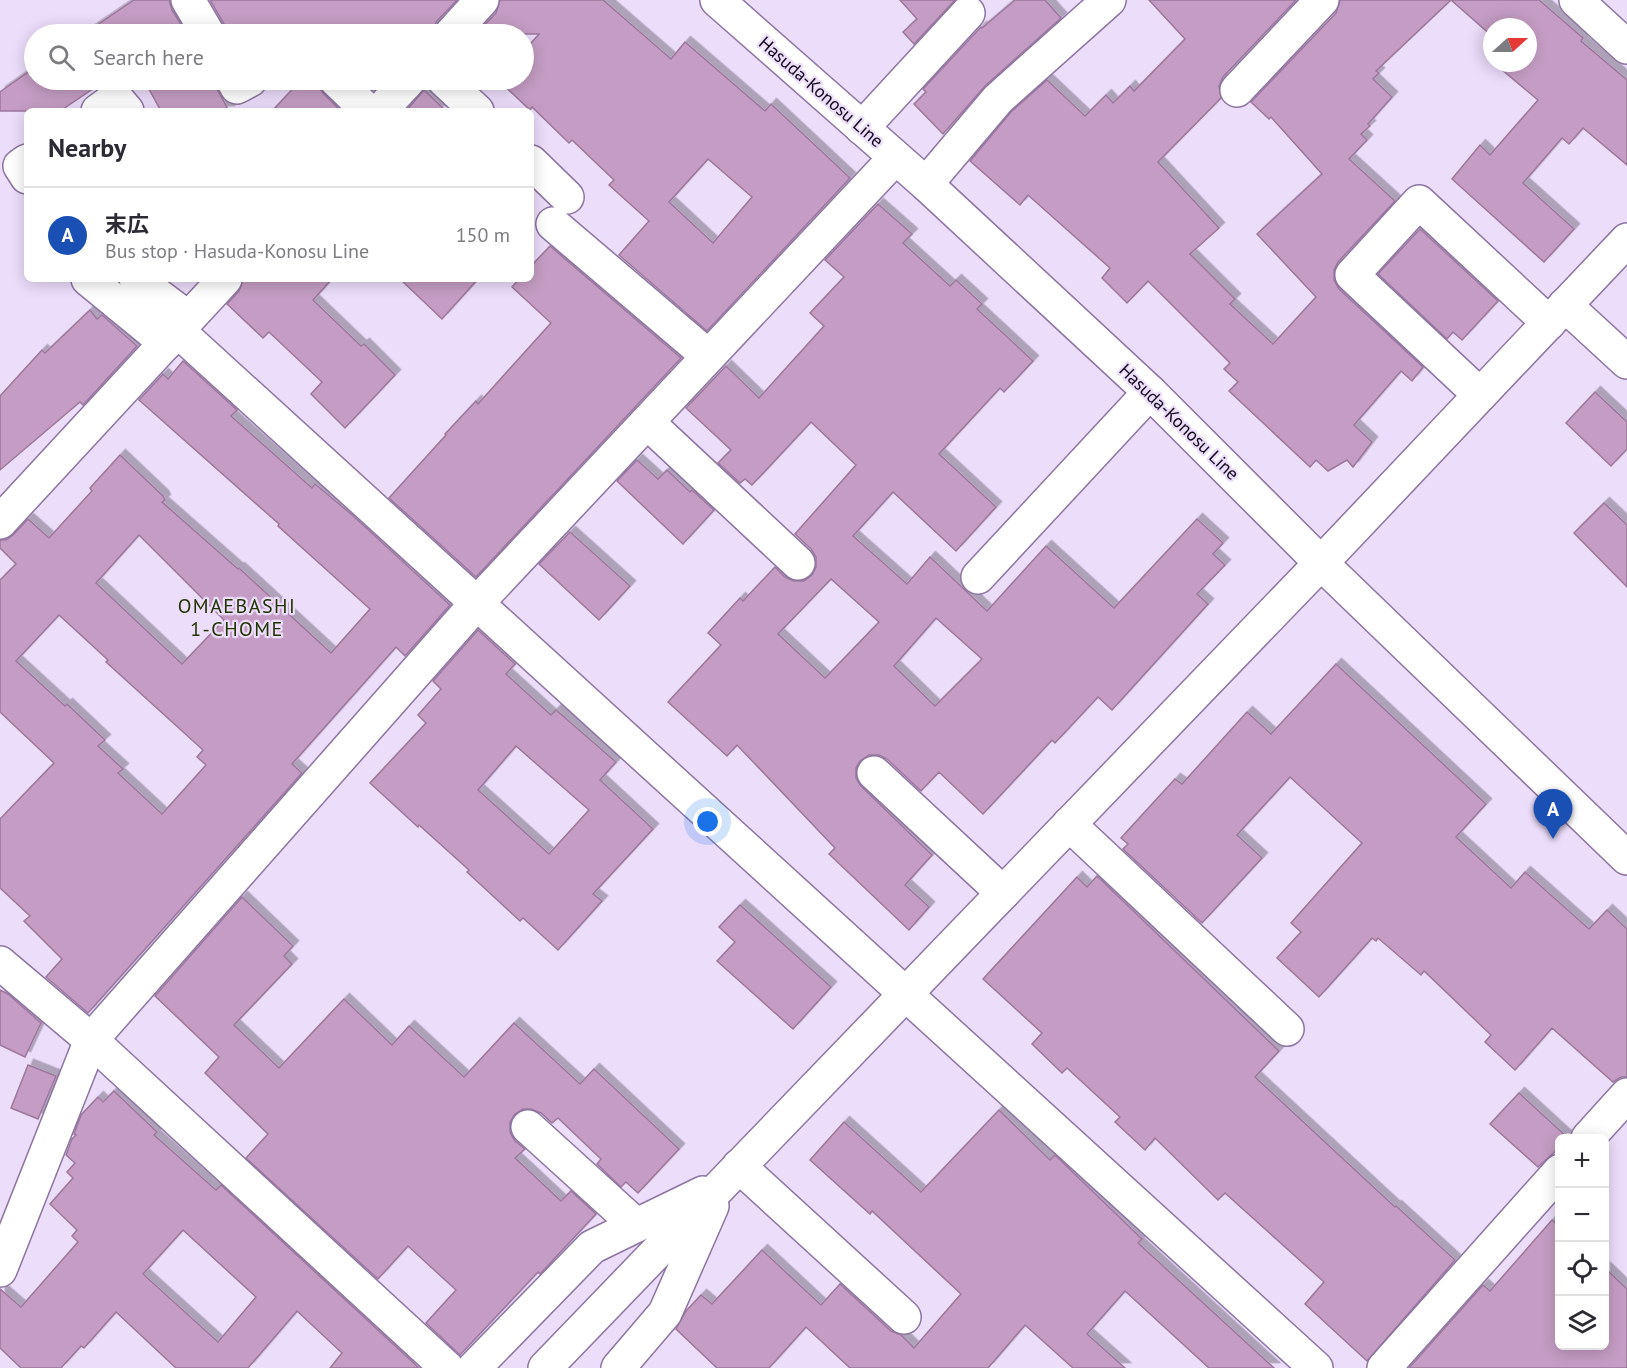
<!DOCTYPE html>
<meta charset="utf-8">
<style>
body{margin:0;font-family:"PT Sans","Noto Sans JP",sans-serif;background:#f7f7f7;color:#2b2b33}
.controls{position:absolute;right:18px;bottom:18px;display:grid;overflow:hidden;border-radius:9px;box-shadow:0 3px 15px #0003}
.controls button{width:54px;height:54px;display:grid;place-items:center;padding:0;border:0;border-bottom:2px solid #e1e1e2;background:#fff;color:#2b2b33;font:30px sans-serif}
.compass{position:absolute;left:1483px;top:18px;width:54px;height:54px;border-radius:50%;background:#fff;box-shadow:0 3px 15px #0003;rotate:69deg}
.you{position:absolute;left:708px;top:822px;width:21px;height:21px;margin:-15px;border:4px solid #fff;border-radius:50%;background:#1a73e8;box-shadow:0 0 0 9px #1a73e833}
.badge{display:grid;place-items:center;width:39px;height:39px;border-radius:50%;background:#668c17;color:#fff;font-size:20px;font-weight:700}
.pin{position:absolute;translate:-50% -50px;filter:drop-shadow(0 2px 3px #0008)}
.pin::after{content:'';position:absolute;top:32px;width:21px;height:18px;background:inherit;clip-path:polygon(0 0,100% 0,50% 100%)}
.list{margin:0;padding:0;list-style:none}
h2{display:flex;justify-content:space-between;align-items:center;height:78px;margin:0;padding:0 24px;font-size:26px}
h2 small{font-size:20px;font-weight:400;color:#7c7c81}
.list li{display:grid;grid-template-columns:39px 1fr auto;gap:18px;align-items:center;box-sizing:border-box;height:96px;padding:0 24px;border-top:2px solid #e1e1e2}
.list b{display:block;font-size:22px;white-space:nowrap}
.list p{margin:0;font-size:20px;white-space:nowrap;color:#7c7c81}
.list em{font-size:20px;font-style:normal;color:#7c7c81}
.icon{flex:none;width:33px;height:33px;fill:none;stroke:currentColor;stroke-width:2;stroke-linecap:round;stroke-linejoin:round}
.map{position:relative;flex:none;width:1627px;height:1368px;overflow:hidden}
.search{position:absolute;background:#fff;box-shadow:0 3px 15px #0003;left:24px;top:24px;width:510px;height:66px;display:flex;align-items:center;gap:15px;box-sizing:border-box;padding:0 21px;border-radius:33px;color:#7c7c81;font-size:22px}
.panel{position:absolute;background:#fff;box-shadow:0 3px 15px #0003;left:24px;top:108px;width:510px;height:174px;border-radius:9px}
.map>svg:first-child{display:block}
.building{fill:#c59dc4;stroke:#9d779c;stroke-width:1.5;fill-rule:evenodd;filter:url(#shadow)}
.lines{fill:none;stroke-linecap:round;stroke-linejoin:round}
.minor-casing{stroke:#8c75a2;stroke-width:36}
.major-casing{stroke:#8c75a2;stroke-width:36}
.minor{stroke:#fff;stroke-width:33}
.major{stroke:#fff;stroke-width:33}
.labels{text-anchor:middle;stroke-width:4.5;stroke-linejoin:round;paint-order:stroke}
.street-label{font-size:18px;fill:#110919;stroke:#ecddfb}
.neighbourhood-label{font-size:20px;letter-spacing:1.5px;fill:#213300;stroke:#ecddfb}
</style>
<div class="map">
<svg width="1627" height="1368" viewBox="0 0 1627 1368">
<defs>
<filter id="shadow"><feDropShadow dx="5.5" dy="-5.5" stdDeviation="0" flood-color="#0004"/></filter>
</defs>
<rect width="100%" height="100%" fill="#ecddfb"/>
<g class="building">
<path d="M134,0h35l3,10 15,24h-103z"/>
<path d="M210,0h247l-20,21 -4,8v5h-206l-3,-10z"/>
<path d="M500,0h103l68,59 14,-17 80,69 6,-7 79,74 -143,153 -88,-76 30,-34 -40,-36 5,-5 -42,-40 -3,3 -37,-36 -2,3 -32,-30h26v-29l15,-17h-63l20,-21zM708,159l44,38 -39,46 -44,-41z"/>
<path d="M900,0h55l-41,44 -11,-12 14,-13z"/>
<path d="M1015,0h30l16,18 -75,67 -43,49 -29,-30 12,-12 -3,-3 58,-62 1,1z"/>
<path d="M1149,0h147l-73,77 -4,9 2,12 -63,64 61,66 -29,26 45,45 -5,5 43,40 43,-47 -59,-63 65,-60 -51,-57 -2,2 -18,-17 85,-89 4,-13h199l44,38 -2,3 46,39v85l-44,-37 -14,16 -7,-6 -39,45 51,46 -30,33 -92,-83 28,-34 10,10 48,-55 -43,-36 33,-1v-36h-36v9l-41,-36 -75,71 3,2 -6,6 19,18 -24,27 2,2 -9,8 6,6 -18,19 46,42 -57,61 -4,8v10l5,9 84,78 -11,14 -11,-10 -47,54 18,17 -19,25 -6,-7 -19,11 -12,-11 -6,7 -81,-76 9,-9 -14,-13 6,-6 -82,-82 -21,22 -25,-25 8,-10 -82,-73 -8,10 -50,-44 41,-49 36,-32 38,36 21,-21 7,8 17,-17 4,5 51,-52z"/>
<path d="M34,68v12h72l-46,31h-60v-19z"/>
<path d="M144,80h68l17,31h-68z"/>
<path d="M301,80h17v6l5,7 18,18h-69z"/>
<path d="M362,80h22l-10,10z"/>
<path d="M424,90l22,21h-40z"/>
<path d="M878,204l34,30 -9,9 47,43 6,-6 26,24 -5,5 56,52 -29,31 -4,-4 -61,66 57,53 -40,44 -63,-59 -40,44 54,48 23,-27 57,54 59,-65 68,62 83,-89 26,24 -10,11 12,11 -28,29 11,10 -96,106 -14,-13 -43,46 -3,-3 -69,74 -44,-42 -18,19 -34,-32 -8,-4h-10l-9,6 -4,7v10l5,8 71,69 -27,30 24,22 -20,23 -80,-76 6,-6 -98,-103 -10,11 -59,-54 53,-57 -13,-12 32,-35 3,3 32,-34 10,10 9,4h10l8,-6 4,-8v-10l-5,-8 -16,-15 61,-69 -45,-43 -59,63 -7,-6 -5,4 -22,-20 13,-13 -45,-42 40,-42 33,32 65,-72 -14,-13 34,-36 -19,-17zM831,579l48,43 -54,56 -47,-44zM936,618l46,41 -47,47 -41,-40z"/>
<path d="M1420,229l78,72 -36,39 -9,-8 -6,7 -69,-65z"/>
<path d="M550,246l131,112 -205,219 -87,-79 57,-63 -1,-1 31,-33 2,3 73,-81 -39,-36 7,-8h12v-13z"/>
<path d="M243,279h89l-19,21 48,46 3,-2 31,31 -50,53 -34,-34 11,-12 -53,-50 -6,6 -36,-34 12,-13z"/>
<path d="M400,279h78l-36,40z"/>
<path d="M90,310l7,9 5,-4 35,31 -54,59 -3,-3 -80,68v-74l42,-46 3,3z"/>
<path d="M183,361l54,49 -6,6 81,72 3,-4 36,30 99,91 -45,51 -9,-9 -104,117 10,9 -214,240 -42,-36 16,-18 -38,-38 6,-5 -30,-28v-69l54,-56 -54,-51v-132l16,-16 -16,-16v-8h6l7,-5 15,-16 21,19 43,-47 -2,-3 30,-33 43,41 2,4 -3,2 76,67 1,-1 92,85 39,-44 -92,-83 1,-2 -140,-124 24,-26 5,5zM139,535l85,85 -42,44 -86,-81zM59,615l49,45 -2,2 97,88 -6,7 9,8 -44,49 -44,-41 5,-4 -25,-23 7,-6 -38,-36 -2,2 -49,-45z"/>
<path d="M1595,392l32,30v27l-16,17 -45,-43z"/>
<path d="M637,460l21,19 9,-9 23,22 2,-2 22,20 -31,34 -66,-63z"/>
<path d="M1604,503l23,22v62l-53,-54z"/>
<path d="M570,532l60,54 -31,34 -60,-56z"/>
<path d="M478,630l37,34 -9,10 45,41 5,-5 60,52 -16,18 53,49 -60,65 9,7 -44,49 -35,-32 -3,3 -53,-49 2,-2 -50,-45 -1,2 -48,-44 56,-60 -8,-8 23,-26 -8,-8zM516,746l73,64 -40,44 -71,-64z"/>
<path d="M1336,664l150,140 -30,33 55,51 14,-16 64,57 18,-19 20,19v148h-6l-8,5 -61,-54 -37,42 -30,-28 6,-7 -67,-64 -3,4 -43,-37 -2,3 -4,-3 -53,59 -42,-39 24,-26 -10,-9 71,-80 -72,-66 -53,58 25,23 -60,65 -79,-74 5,-5 -7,-6 54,-59 7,5 65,-72 24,22z"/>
<path d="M1097,876l182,175 -24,26 140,130 1,-1 59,54 -88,101 -62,-57 19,-22 -99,-89 -7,7 -63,-62 -10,12 -30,-28 5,-5 -53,-49 -5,5 -30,-29 10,-11 -59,-54 94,-102 10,10z"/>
<path d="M242,897l51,49 -9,10 8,8 -58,61 45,43 65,-69 48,46 17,-19 55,51 50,-54 66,61 14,-15 85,80 -41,44 -12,-11 -5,5 -24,-23 4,-5 -43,-41 -6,5 -11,-10 -10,-4h-8l-8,5 -5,8v10l5,9 10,8 -10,9 46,43 10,-10 25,23 -56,60 -2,-2 -78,83 -34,-32 30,-33 -48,-44 -30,33 -132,-121 22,-24 -63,-61 14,-16 -64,-61z"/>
<path d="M740,905l91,82 -38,42 -76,-68 18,-19 -16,-15z"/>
<path d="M0,990l8,4 33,29 -16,34 -25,-12z"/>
<path d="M28,1065l28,11 -18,43 -27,-11z"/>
<path d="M114,1091l43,41 -3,3 62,55 5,-5 198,183h-89l12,-15 -45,-42 -49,57h-72l-60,-56 -32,36 -3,-2 -20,22h-40l-21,-20v-59l21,18 57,-65 -6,-6 5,-6 -27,-26 23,-26 -6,-6 8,-9 -9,-8 6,-16 4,-4 -2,-1 7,-19 17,-18 5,5zM183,1230l73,67 -38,45 -75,-68z"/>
<path d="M1519,1093l49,45h-8v9l-22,20 -48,-43z"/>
<path d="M999,1110l51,50 5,-5 87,84 -4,4 136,125h-65l-84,-77 -38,43 38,34h-52l-48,-43 -37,43h-138l-44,-41 -37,41h-52l-41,-39 10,-18 15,-16 11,9 50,-54 59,55 19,-21 51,47 10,4 13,13 47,-54 -89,-83 -2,3 -60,-54 34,-38 77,70z"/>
<path d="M1552,1220l8,7v119h45v-78l22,21v79h-218l74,-83 7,6z"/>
</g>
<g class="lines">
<defs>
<g id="minor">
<path d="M188,0l20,34"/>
<path d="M1576,0l51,47"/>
<path d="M451,34l31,-34"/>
<path d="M233,80l4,7 13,-7"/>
<path d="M336,80l32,31"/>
<path d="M444,80l33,31"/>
<path d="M1237,90l85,-90"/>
<path d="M98,111l18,-13 11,13"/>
<path d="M380,111l29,-31"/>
<path d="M862,128l106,-115"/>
<path d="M27,161l-7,5 7,11"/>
<path d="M531,162l36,35"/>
<path d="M926,184l72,-85 111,-99"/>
<path d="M553,224l155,132"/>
<path d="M88,279l78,64"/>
<path d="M136,279l52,39"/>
<path d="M1565,305l62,57"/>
<path d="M177,330l1139,1038"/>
<path d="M1480,395l-128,-120 67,-73 130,121"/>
<path d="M647,422l151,141"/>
<path d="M0,522l225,-243"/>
<path d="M978,577l172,-185"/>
<path d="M874,773l129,120"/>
<path d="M1069,824l218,205"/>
<path d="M0,963l91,77 356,328"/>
<path d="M528,1127l108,98"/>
<path d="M1588,1138l39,-43"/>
<path d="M739,1166l165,151"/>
<path d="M0,1270l91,-230 385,-436 419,-446"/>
<path d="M474,1368l118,-121 111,-54"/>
<path d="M545,1368l776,-805 306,-323"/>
<path d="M618,1368l47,-55 47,-107"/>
<path d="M1384,1368l176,-197"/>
</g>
<path id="major" d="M717,0l209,184 224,208 171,171 306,295"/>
</defs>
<use href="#minor" class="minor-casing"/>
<use href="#major" class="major-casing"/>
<use href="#minor" class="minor"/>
<use href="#major" class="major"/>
</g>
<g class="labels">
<g class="street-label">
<text transform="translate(821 92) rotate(41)" y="6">Hasuda-Konosu Line</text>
<text transform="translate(1179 422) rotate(44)" y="6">Hasuda-Konosu Line</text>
</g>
<g class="neighbourhood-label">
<text x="237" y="613">OMAEBASHI<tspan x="237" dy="23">1-CHOME</tspan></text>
</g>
</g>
</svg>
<div class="controls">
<button>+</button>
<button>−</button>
<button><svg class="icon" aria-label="locate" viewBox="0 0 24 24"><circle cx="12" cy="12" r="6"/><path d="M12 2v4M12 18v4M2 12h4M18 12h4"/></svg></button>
<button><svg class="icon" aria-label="layers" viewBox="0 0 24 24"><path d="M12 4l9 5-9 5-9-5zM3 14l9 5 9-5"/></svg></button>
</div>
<svg class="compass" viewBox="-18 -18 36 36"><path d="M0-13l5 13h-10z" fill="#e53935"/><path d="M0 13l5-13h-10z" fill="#7c7c81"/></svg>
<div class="you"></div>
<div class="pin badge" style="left:1553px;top:839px;background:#1a4fb4">A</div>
<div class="search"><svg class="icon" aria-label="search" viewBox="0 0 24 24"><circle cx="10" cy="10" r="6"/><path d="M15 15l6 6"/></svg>Search here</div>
<section class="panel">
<h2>Nearby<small></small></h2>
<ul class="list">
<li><span class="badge" style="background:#1a4fb4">A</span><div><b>末広</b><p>Bus stop · Hasuda-Konosu Line</p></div><em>150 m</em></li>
</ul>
</section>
</div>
